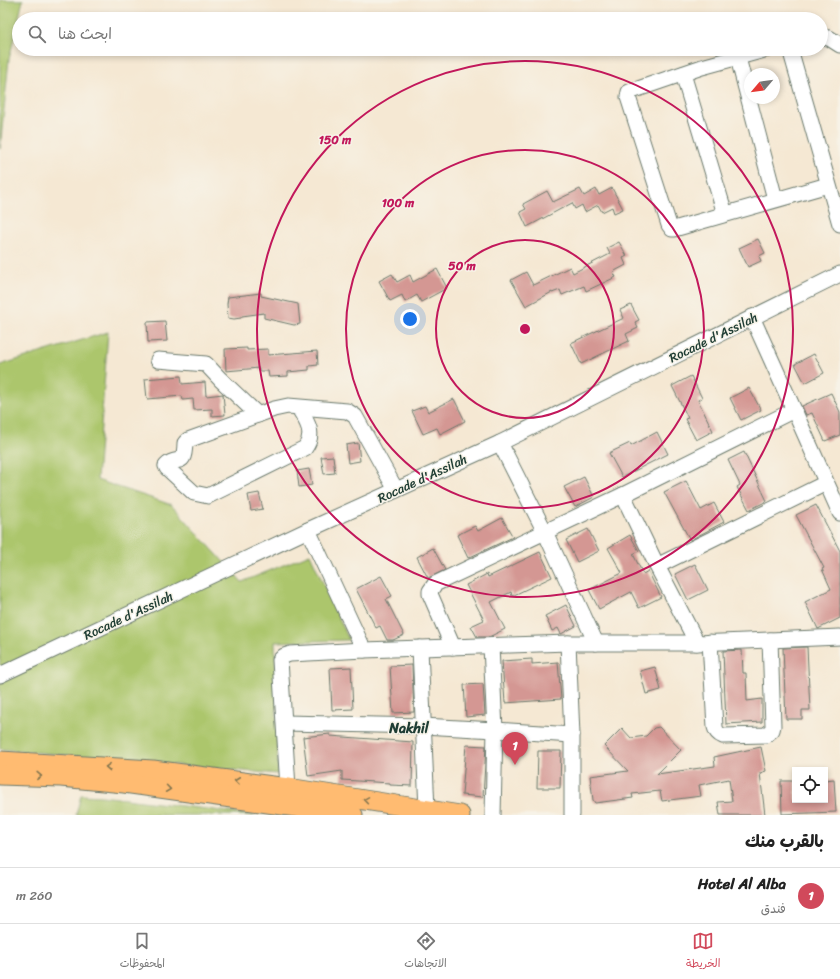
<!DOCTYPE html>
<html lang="ar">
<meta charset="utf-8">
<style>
body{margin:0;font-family:Sriracha,"Playpen Sans Arabic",sans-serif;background:#f6f6f6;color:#222;direction:rtl}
.controls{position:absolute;right:12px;bottom:12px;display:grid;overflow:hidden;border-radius:0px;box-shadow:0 2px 6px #0003}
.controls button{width:36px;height:36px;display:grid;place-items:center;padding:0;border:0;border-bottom:1px solid #e0e0e0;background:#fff;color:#222;font:20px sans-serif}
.compass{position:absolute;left:744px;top:68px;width:36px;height:36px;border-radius:50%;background:#fff;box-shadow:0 2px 6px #0003;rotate:241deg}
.you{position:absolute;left:410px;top:319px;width:14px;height:14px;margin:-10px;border:3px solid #fff;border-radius:50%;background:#1a73e8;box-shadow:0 0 0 6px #1a73e833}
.badge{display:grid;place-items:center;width:26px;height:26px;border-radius:50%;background:#d1495b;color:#fff;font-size:13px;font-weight:700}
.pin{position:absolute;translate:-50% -33px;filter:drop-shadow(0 1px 2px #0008)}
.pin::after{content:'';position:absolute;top:21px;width:14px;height:12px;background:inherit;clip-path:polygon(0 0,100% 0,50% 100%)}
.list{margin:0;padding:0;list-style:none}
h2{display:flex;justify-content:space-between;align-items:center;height:52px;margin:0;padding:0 16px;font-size:17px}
h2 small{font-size:13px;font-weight:400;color:#767676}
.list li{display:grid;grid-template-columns:26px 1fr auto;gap:12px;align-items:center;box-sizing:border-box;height:56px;padding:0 16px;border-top:1px solid #e0e0e0}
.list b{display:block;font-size:15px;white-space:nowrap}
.list p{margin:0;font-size:13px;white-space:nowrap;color:#767676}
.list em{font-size:13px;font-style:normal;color:#767676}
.icon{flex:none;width:22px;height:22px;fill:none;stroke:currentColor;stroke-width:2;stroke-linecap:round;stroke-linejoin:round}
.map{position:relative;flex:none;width:840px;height:815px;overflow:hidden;direction:ltr}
.search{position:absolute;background:#fff;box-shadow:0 2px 6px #0003;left:12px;right:12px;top:12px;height:44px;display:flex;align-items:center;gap:10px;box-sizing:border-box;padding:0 14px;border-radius:22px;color:#767676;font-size:15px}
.sheet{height:108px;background:#fff}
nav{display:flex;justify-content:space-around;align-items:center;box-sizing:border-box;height:56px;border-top:1px solid #e0e0e0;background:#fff;font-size:11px;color:#767676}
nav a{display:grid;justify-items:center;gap:2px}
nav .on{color:#d1495b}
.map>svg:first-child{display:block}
.green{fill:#acc66c;stroke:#668250}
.building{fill:#d49793}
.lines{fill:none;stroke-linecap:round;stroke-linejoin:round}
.minor-casing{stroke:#6a796c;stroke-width:17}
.major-casing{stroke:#6a796c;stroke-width:21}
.minor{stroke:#fff;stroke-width:15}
.major{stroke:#ffbb71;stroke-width:19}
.oneway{stroke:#84764f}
.ring{fill:none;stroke:#c2185b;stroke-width:2}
.labels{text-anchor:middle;stroke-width:3;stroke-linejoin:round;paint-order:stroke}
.street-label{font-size:13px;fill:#1f3d34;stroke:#f7f3e8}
.neighbourhood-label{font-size:14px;font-weight:bold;fill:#1f3d34;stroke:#f7f3e8}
.centre{fill:#c2185b;stroke:#f7f3e8;stroke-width:2}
.ring-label{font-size:12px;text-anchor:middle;font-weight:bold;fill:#c2185b;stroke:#f7f3e8;stroke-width:3;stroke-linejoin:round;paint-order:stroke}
</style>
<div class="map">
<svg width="840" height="815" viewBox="0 0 840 815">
<rect width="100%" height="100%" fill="#f7f3e8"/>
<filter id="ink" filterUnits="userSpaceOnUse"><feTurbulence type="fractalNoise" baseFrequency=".025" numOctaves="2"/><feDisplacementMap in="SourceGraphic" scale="8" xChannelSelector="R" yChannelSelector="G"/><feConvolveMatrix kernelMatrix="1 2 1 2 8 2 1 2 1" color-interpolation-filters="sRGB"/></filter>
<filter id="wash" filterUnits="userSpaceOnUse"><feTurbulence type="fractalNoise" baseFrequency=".012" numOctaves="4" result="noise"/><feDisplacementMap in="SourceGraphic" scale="16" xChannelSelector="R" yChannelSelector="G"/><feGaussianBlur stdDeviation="0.9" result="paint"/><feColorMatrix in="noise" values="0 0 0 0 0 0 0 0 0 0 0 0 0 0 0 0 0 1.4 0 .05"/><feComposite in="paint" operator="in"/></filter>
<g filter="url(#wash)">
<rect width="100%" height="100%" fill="#f5e8d3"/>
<g class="green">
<path d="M0,0h23l-14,59 -9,90z"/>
<path d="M108,332l-11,148 75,25 70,77 68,-28 39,86 -74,2 3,132 -278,-25v-384z"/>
<path d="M81,795l21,1 152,19h-178z"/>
</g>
<g id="blocks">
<g class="building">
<path d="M612,188l11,21 -9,4 -2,-6 -10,5 -4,-7 -13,7 -3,-7 -7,4 -3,-6 -45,24 -7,-15 6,-3 -3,-5 24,-13 6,11 27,-13 4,7 12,-7 3,6z"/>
<path d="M758,239l7,14 -6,3 2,5 -13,6 -9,-19z"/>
<path d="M619,242l8,14 -4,2 3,7 -13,7 3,5 -30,14 -2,-5 -22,9 -2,-5 -8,3v-1l-26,14 -15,-26 15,-8 7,13 37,-18 3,6 37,-19 -3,-6z"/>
<path d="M437,269l10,19 -26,14 -4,-7 -12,7 -3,-7 -12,6 -11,-20 13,-7 5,8 13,-7 3,7z"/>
<path d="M261,293v3l37,8 2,20 -6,1 -30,-7v-5l-22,3 -1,2 -7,1 -6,-1 -1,-14 1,-7z"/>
<path d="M631,305l8,15 -4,2 3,6 -12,6 3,7 -48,23 -10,-21 53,-25 -4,-8z"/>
<path d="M165,321l2,20 -19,1 -1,-20z"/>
<path d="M247,348v2l21,-1v6l49,-4 1,14 -9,1v4l-21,2v4l-19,1 -1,-6h-9v-3l-33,3 -1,-22z"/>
<path d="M814,354l10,19 -19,10 -10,-19z"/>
<path d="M181,376l1,8 23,-2 1,14 17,-2 2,21 -13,1v-7l-18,1 -1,-11 -10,1 -1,-4 -35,3 -2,-20z"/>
<path d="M691,376l11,22 -4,2 15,31 -17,9 -11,-21 3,-1 -16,-32z"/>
<path d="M749,388l12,22 -20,10 -11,-22z"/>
<path d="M831,393l9,19v23l-15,6 -13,-28 -6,2 -4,-9z"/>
<path d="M454,399l11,22 -25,13 -3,-6 -14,6 -11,-23 13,-5 3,6z"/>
<path d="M657,432l11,22 -46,23 -13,-24 21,-10 1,3z"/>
<path d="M358,443l2,18 -12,2 -2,-18z"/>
<path d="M744,452l23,49 -18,9 -12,-23 3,-2 -12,-25z"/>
<path d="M333,456l2,17 -11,1 -3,-17z"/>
<path d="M309,469l3,16 -13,2 -2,-16z"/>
<path d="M584,477l10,20 -19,10 -11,-20z"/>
<path d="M686,481l15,29 13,-7 10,19 -34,18 -26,-48z"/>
<path d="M259,493l4,16 -12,2 -3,-16z"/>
<path d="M816,505l24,46v67l-22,11 -13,-27 26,-13 -9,-20 2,-1 -28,-53z"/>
<path d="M502,518l11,19 -45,21 -11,-23 18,-9 3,5z"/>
<path d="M588,529l11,22 -22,11 -11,-22z"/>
<path d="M630,535l9,16 -6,3 10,20 5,-3 13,26 -22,11 -8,-16 -32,17 -10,-19 33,-17 -14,-25z"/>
<path d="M433,548l12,22 -17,8 -11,-21z"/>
<path d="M540,552l12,25 -40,19 -1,-4 -20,10 14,27 -16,8h-12l-6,-11 13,-6 -18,-35 21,-11 1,3z"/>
<path d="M695,564l13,26 -20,10 -13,-26z"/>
<path d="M381,576l11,20 -6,3 18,36 -11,5h-6l-7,-14 -4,2 -20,-39z"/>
<path d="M566,605l10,21 -15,8 -3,-6 -6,3 -7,-15z"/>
<path d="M807,647l3,63h-8v9h-16l-3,-71z"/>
<path d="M742,650l1,23h3l1,28 15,-2v23l-36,2 -3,-73z"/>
<path d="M532,659v5l26,-2 3,37 -56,4 -3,-42z"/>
<path d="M412,665l2,47 -21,1 -3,-47z"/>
<path d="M351,667l2,42 -21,1 -2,-42z"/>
<path d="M655,667l6,23 -15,4 -6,-23z"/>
<path d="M483,684l2,31 -19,2 -2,-32z"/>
<path d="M659,727l22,23 -24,24 58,-8 -1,-9 47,-10 5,24 -6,2 5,42h-45l-2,-13 14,-1 -3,-22 -30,6 2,11 -39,5 -2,-10 -28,3 1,4 -38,5 -2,-3 -3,-24 38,-5 -24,-25 18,-18 9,10 15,-2 8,-8z"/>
<path d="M330,734v2l83,6 -1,44 -22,-1v-2l-48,-3v-9l-34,5 -5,-39z"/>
<path d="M466,745l20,1 -3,51 -21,-2z"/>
<path d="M538,751h23l-1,37h-23z"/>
<path d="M834,779l2,33 -54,2 -1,-33h14v19h30v-20z"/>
</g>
</g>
</g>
<g filter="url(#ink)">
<use href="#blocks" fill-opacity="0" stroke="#6a796c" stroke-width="1"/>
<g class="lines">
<defs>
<g id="minor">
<path d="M821,37l8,1 11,7"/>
<path d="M768,49l-66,18 -73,25 -1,5 41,128 3,4h2l154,-44"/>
<path d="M790,49l50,175"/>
<path d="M738,58l37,141"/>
<path d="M683,74l42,140"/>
<path d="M158,360l48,4 14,15 38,36"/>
<path d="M298,407c8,13 18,26 7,41l-97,48 -14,-3 -27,-25 -1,-2c12,-12 18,4 19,-23l3,-3 86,-31 14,-3 59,5 8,5 41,74"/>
<path d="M794,410l46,103"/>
<path d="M500,443l45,89 51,111"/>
<path d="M826,483l-169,83 40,77 143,-6"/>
<path d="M623,495l34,71"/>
<path d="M308,530l56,120 204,-7"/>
<path d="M710,642l5,85c1,5 3,7 8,9l43,-1 6,-5 1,-4 -3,-86"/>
<path d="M453,647l-23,-53v-3l5,-7 188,-89 171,-85 -42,-93"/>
<path d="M420,648l7,162"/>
<path d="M0,675l308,-145 192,-87 340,-169"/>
<path d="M285,723l138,3 72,4 -4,-84"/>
<path d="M572,735v80"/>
<path d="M288,788l-8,-128 4,-4 6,-2 74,-4"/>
<path d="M493,815l2,-85 77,5 -4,-92h129"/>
</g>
<g id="major">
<path d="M0,761l153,9 135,18 172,27"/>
<path d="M0,775l61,2 63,6 229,32"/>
</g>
</defs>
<use href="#minor" class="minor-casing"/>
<use href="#major" class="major-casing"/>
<use href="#minor" class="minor"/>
<use href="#major" class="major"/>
</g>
<defs><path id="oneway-chevron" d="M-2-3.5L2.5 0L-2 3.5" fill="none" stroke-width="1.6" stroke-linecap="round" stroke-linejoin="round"/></defs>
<g class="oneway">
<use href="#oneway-chevron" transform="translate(108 767) rotate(-177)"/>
<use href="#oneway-chevron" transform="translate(39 776) rotate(2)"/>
<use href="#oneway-chevron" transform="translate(237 781) rotate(-173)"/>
<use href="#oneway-chevron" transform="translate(168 789) rotate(8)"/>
<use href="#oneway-chevron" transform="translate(366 800) rotate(-171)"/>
</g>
</g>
<g class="ring">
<circle cx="525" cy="329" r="89"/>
<circle cx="525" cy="329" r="179"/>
<circle cx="525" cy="329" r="268"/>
</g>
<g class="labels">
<g class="street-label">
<text transform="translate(713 337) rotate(-26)" y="5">Rocade d'Assilah</text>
<text transform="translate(422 478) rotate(-25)" y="5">Rocade d'Assilah</text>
<text transform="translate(128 615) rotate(-25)" y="5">Rocade d'Assilah</text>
</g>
<g class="neighbourhood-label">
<text x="409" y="733">Nakhil</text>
</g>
</g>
<circle cx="525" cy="329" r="6" class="centre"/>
<g class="ring-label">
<text x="335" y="144">150 m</text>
<text x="398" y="207">100 m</text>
<text x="462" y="270">50 m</text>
</g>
</svg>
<div class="controls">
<button><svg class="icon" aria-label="locate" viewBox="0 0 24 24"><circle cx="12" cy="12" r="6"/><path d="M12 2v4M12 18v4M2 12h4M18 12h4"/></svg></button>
</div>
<svg class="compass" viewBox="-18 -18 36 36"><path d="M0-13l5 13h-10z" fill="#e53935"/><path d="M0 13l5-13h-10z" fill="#767676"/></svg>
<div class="you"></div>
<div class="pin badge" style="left:515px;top:765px">1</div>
<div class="search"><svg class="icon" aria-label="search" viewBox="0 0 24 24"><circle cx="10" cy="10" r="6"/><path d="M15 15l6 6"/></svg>ابحث هنا</div>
</div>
<section class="sheet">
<h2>بالقرب منك<small></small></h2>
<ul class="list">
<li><span class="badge">1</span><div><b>Hotel Al Alba</b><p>فندق</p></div><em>260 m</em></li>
</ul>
</section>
<nav>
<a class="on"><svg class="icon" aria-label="map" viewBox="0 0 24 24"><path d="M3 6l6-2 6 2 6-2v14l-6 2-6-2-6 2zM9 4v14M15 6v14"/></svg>الخريطة</a>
<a><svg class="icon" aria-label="directions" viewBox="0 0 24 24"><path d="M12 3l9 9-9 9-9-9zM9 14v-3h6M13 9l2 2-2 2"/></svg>الاتجاهات</a>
<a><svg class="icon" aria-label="saved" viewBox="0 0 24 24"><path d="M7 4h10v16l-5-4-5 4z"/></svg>المحفوظات</a>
</nav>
